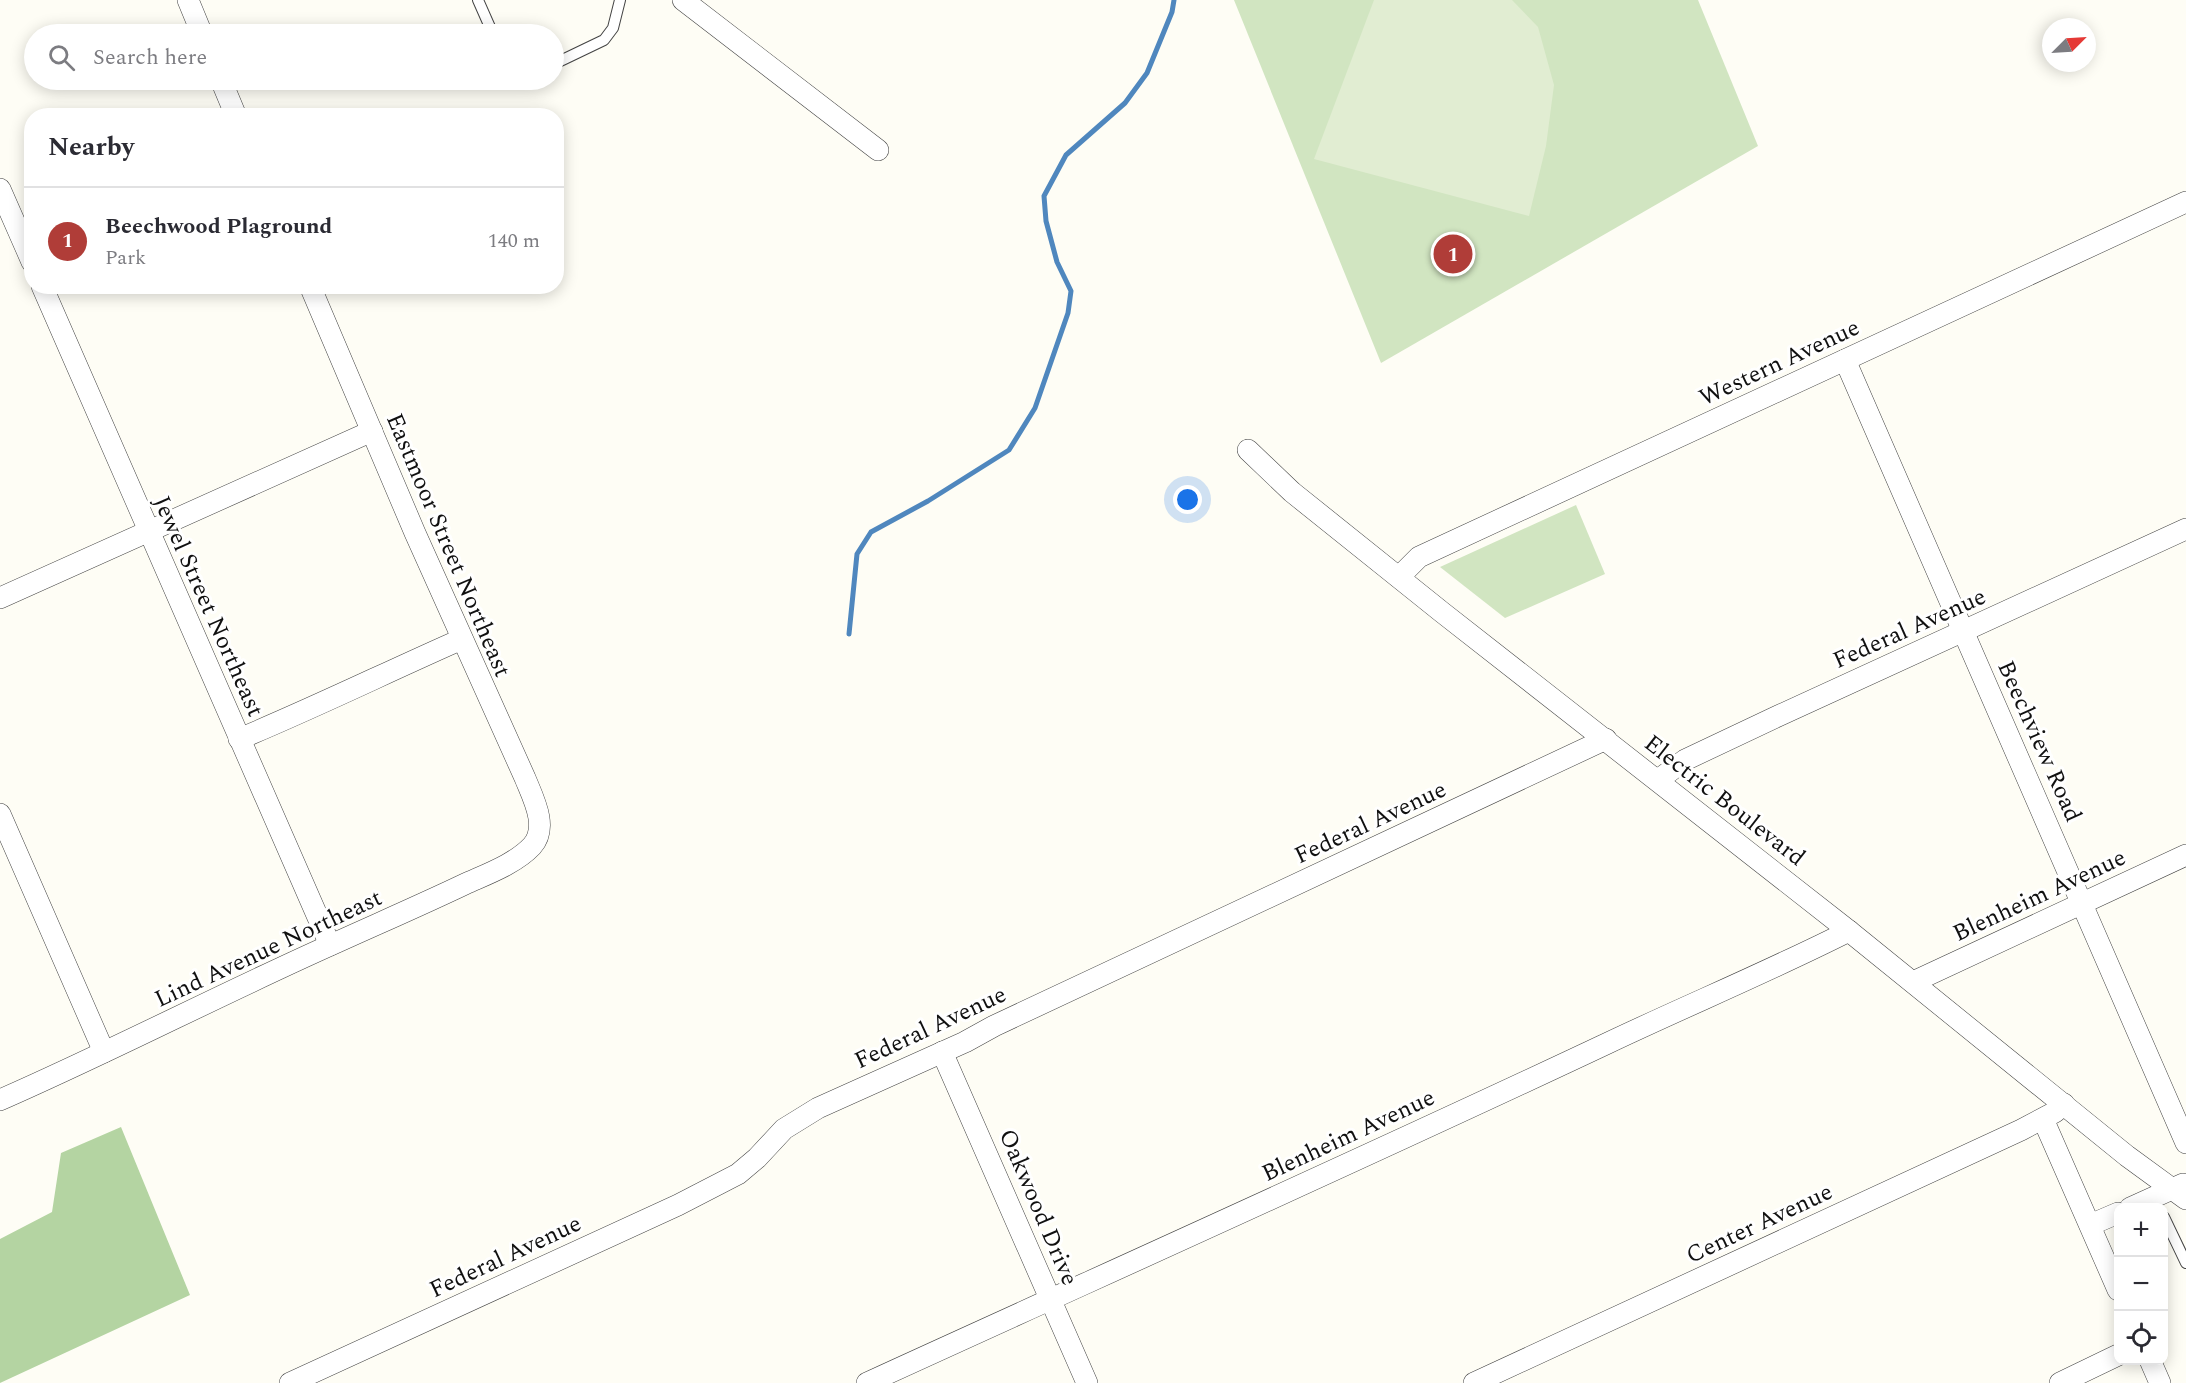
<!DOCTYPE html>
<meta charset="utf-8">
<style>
body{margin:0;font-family:Spectral,serif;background:#f7f7f7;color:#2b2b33}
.controls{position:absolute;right:18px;bottom:18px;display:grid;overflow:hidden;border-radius:12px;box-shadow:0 3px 15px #0003}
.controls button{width:54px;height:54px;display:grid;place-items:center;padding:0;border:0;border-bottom:2px solid #e1e1e2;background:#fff;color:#2b2b33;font:30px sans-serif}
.compass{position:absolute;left:2042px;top:18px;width:54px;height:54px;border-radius:50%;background:#fff;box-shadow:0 3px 15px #0003;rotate:66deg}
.you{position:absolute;left:1188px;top:500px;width:21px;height:21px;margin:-15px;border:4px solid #fff;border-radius:50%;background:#1a73e8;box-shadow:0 0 0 9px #1a73e833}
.badge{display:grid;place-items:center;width:39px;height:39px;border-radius:50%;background:#b03d38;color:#fff;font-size:20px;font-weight:700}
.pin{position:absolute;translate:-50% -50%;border:3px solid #fff;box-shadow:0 2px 6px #0006}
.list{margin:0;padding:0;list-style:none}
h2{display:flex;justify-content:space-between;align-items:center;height:78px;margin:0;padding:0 24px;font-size:26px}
h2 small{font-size:20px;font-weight:400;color:#7c7c81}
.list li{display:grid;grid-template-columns:39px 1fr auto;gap:18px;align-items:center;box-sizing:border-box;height:108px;padding:0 24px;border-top:2px solid #e1e1e2}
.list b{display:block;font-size:22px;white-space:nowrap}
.list p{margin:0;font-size:20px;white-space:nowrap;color:#7c7c81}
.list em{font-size:20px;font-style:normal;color:#7c7c81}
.icon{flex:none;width:33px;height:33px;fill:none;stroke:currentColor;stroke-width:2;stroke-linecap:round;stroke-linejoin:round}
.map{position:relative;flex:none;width:2186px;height:1383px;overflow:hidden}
.search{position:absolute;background:#fff;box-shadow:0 3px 15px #0003;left:24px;top:24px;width:540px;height:66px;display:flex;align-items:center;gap:15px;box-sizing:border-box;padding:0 21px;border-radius:33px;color:#7c7c81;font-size:22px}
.panel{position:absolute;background:#fff;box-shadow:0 3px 15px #0003;left:24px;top:108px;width:540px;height:186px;border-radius:24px}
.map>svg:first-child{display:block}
.green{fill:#d1e5c1}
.forest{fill:#b4d4a2}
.pitch{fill:#e1edd2}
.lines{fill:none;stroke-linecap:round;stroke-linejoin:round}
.stream{stroke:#4f87be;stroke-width:5}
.service-casing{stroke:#434343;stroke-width:12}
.minor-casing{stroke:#434343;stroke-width:22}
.service{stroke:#fff;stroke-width:10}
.minor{stroke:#fff;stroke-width:21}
.labels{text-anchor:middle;stroke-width:6;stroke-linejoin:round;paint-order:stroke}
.street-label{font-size:24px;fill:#101010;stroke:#fff}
</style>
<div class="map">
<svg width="2186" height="1383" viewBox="0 0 2186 1383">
<rect width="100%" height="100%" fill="#fefdf5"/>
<g class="green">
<path d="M1234,0h464l60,146 -377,217z"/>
<path d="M1576,505l29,69 -100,44 -65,-51z"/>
</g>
<path class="forest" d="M121,1127l69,168 -190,88v-144l52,-27 9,-59z"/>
<path class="pitch" d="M1374,0h138l26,27 16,58 -8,61 -17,70 -215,-57z"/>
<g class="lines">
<path class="stream" d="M849,634l8,-80 14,-22 57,-31 81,-51 26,-42 33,-95 3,-22 -14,-29 -11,-41 -2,-25 22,-41 59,-52 22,-30 25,-61 2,-12"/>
<defs>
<g id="service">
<path d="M478,0l15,34"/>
<path d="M554,64l50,-24 9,-12 7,-28"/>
<path d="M514,80v2l5,-2"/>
<path d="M2164,1217l22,46"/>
</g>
<g id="minor">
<path d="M188,0l14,34"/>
<path d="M683,0l195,150"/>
<path d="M221,80l15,36"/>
<path d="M0,189l32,73"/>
<path d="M42,286l288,659"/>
<path d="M1845,360l341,783"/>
<path d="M1248,450l44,42 151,121 406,318 278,225 59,43"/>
<path d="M1399,577l20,-20 767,-355"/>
<path d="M0,598l372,-167"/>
<path d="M239,739c75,-31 148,-67 223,-100"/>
<path d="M1658,780l27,-20 93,-44 408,-187"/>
<path d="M0,814l104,238"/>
<path d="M1913,982l273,-127"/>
<path d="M942,1052l145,331"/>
<path d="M0,1100c112,-49 221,-106 333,-156 44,-20 88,-39 132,-60 22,-10 50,-20 67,-38 17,-19 1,-48 -7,-68l-110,-245 -105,-247"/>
<path d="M2043,1119l75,171"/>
<path d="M2130,1208l53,-24"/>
<path d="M2090,1225l28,-12"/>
<path d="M2150,1360l10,23"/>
<path d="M290,1383l388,-178 60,-31 19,-16 27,-29 34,-21 147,-66 29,-16 612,-287"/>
<path d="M867,1383c247,-113 495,-224 741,-340 80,-38 162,-72 241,-112"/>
<path d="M1474,1383l547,-253 34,-18 9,-8"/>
<path d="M2060,1383l58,-28"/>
</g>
</defs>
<use href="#service" class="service-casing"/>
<use href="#minor" class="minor-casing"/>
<use href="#service" class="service"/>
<use href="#minor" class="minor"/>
</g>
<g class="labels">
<g class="street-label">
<text transform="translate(1779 362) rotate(-25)" y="8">Western Avenue</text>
<text transform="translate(449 545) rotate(67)" y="8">Eastmoor Street Northeast</text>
<text transform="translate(209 606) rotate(66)" y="8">Jewel Street Northeast</text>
<text transform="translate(1909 628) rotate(-24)" y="8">Federal Avenue</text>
<text transform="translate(2040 741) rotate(66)" y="8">Beechview Road</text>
<text transform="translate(1725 800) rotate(38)" y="8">Electric Boulevard</text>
<text transform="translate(1370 822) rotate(-25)" y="8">Federal Avenue</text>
<text transform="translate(2039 895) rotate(-25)" y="8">Blenheim Avenue</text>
<text transform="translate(268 948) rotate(-25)" y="8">Lind Avenue Northeast</text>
<text transform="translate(930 1027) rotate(-25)" y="8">Federal Avenue</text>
<text transform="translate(1348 1135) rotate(-25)" y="8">Blenheim Avenue</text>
<text transform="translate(1039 1207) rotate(67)" y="8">Oakwood Drive</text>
<text transform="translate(1759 1223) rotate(-25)" y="8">Center Avenue</text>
<text transform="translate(505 1256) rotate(-25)" y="8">Federal Avenue</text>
</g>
</g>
</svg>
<div class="controls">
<button>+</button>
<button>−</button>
<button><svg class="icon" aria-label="locate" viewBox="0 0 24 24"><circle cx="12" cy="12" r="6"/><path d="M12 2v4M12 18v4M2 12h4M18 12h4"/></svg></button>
</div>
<svg class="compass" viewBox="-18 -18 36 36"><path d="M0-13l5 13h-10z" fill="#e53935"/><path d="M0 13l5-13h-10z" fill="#7c7c81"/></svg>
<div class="you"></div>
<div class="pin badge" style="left:1453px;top:254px">1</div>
<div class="search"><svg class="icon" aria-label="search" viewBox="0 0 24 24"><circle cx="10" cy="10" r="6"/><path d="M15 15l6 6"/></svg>Search here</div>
<section class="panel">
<h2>Nearby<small></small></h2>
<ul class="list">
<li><span class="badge">1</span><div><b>Beechwood Plaground</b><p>Park</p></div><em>140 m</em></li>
</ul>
</section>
</div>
